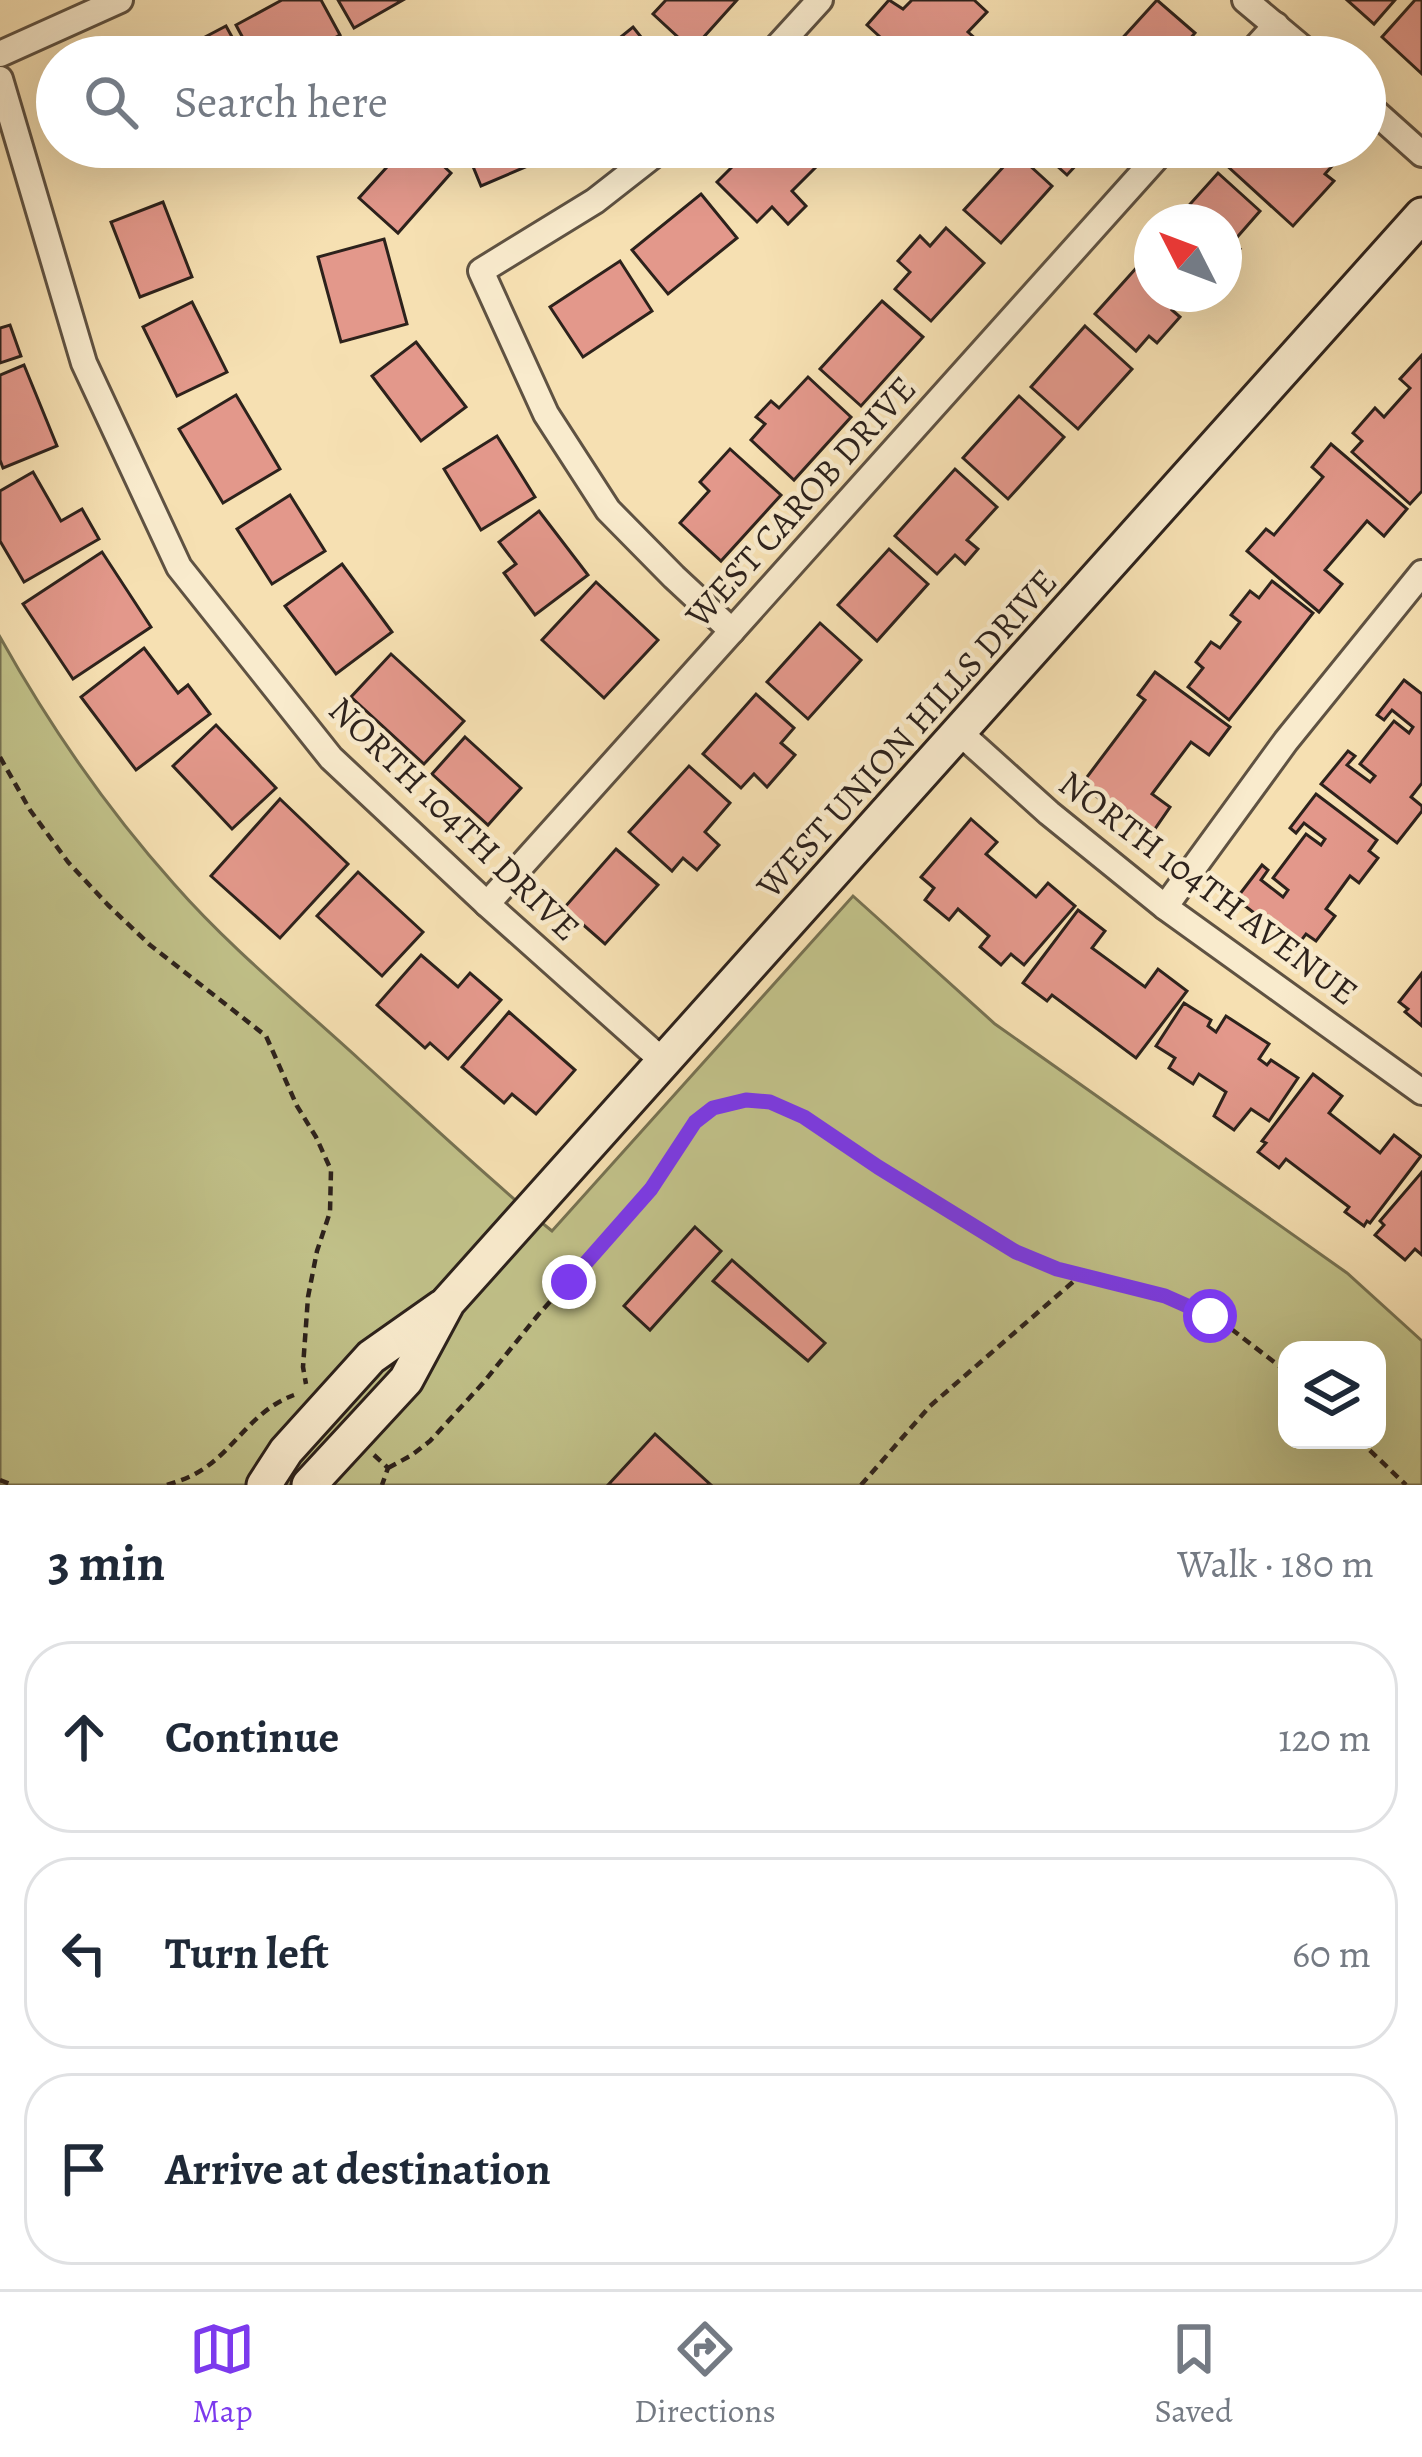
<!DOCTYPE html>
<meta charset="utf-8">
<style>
body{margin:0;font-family:Alegreya,serif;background:#f2f2f3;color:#1f2937}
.controls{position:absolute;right:36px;bottom:36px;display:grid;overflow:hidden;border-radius:24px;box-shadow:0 12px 48px #0002}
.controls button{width:108px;height:108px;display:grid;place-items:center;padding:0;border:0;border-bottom:3px solid #e0e1e3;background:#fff;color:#1f2937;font:60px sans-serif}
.compass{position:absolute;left:1134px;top:204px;width:108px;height:108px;border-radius:50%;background:#fff;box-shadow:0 12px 48px #0002;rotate:312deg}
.stop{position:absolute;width:36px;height:36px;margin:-27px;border:9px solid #7c3aed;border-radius:50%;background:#fff}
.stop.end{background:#7c3aed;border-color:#fff;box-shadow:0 3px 12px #0008}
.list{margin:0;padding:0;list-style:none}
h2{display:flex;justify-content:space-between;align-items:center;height:156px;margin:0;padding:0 48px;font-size:51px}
h2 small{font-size:39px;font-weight:400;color:#747a83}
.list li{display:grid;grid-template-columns:78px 1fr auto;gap:36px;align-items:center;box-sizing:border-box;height:192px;margin:0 24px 24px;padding:0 24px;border:3px solid #e0e1e3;border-radius:48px}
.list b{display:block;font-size:45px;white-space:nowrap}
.list em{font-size:39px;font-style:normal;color:#747a83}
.icon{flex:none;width:66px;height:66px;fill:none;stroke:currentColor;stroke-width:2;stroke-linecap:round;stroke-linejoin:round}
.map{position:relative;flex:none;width:1422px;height:1485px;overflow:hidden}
.search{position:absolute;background:#fff;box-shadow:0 12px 48px #0002;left:36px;right:36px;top:36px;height:132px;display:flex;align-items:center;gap:30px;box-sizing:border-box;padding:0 42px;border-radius:66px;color:#747a83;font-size:45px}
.sheet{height:804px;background:#fff}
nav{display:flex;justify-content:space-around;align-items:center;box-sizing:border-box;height:168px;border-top:3px solid #e0e1e3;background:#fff;font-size:33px;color:#747a83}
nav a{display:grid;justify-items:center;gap:6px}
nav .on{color:#7c3aed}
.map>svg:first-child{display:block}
.green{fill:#c1c189;stroke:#777252;stroke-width:3;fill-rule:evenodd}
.building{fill:#e3988b;stroke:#2d221c;stroke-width:3}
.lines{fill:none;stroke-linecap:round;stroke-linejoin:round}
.street-casing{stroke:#5f5242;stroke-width:30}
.secondary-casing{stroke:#2d221c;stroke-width:39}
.path{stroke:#2d221c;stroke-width:4.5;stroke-dasharray:9 6;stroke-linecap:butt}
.street{stroke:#f9ebcd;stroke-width:24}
.secondary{stroke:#f9ebcd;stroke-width:33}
.route{stroke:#7c3aed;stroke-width:15}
.labels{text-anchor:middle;stroke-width:9;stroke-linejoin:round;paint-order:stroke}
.street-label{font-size:36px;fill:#2d221c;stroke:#f9ebcd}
</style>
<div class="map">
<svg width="1422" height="1485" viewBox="0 0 1422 1485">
<rect width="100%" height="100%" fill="#f6e0b2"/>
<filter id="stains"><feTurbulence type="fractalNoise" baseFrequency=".00167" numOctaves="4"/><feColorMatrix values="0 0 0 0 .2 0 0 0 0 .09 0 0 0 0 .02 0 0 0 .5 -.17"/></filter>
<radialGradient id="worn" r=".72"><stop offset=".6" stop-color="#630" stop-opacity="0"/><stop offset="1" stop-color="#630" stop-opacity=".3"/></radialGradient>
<path class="green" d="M0,637c49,88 107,172 174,247 56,64 124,119 186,176 64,58 126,117 192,171l301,-335 142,128 352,249 75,68v144h-1422zM1287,1350h90v90h-90z"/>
<g class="building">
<path d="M282,0h39l19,35 -42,22h-45l-17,-32z"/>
<path d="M338,0h65l-49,28z"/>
<path d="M666,0h71l-45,50 -39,-36z"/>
<path d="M889,0l14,9 9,-9h62l13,12 -19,20 10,9 -14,16h-62l-35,-32z"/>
<path d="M1157,0l38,33 -21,24h-65l-2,-2z"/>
<path d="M1347,0h48l-21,24z"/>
<path d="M1415,0h7v74l-40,-37z"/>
<path d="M226,26l17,31h-76z"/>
<path d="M633,27l24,30h-61z"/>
<path d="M859,43l15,14h-27z"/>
<path d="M81,147h29l-24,11z"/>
<path d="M405,147h18l28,26 -53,60 -39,-35z"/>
<path d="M465,147h104l1,1 -89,38z"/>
<path d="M752,147h56l14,14 -30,30 14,15 -18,18 -16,-17 -15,15 -40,-40z"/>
<path d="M1036,147h57l-26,28z"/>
<path d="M1240,147h101l4,4 -20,23 9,7 -41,45 -68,-62z"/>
<path d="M1016,153l36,33 -51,57 -37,-33z"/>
<path d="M1218,173l42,38 -28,32 8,6 -16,18v-45h-50z"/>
<path d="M701,194l36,44 -69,56 -36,-44z"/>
<path d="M163,202l29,75 -52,20 -29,-75z"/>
<path d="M946,228l38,35 -53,58 -36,-32 15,-17 -12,-11 22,-25 10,10z"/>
<path d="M384,239l23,85 -66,18 -23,-85z"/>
<path d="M1147,256l5,4v34h34l-14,16 8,7 -23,26 -8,-7 -13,15 -41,-37z"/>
<path d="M620,261l32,50 -69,46 -33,-50z"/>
<path d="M882,301l41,36 -62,69 -41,-37z"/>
<path d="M192,302l35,70 -50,24 -34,-69z"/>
<path d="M10,325l11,31 -21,7v-35z"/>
<path d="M1085,326l47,43 -54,60 -47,-42z"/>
<path d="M416,342l50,65 -45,34 -49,-65z"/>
<path d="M1422,355v136l-12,13 -58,-52 10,-11 -9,-8 22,-25 9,9 26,-29 -10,-9z"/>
<path d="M24,365l33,81 -54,22 -3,-8v-85z"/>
<path d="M808,377l43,40 -57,63 -43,-40 14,-16 -9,-7 15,-16 8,7z"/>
<path d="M236,395l44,74 -57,34 -44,-74z"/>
<path d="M1019,396l45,41 -56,62 -45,-41z"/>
<path d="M497,436l38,61 -54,33 -37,-61z"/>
<path d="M1331,444l76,65 -23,27 -17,-15 -42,49 17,14 -23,28 -72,-61 19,-22 8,6 49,-58 -11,-10z"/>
<path d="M730,449l51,46 -60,66 -41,-38 29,-32 -9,-9z"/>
<path d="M955,469l42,38 -30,33 11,9 -13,15 -10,-9 -18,19 -42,-38z"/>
<path d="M33,472l28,49 21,-12 17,30 -75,43 -24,-41v-50z"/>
<path d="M290,495l35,56 -53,33 -35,-55z"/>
<path d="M539,511l49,64 -53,40 -31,-42 12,-9 -17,-22z"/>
<path d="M889,549l39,35 -51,57 -39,-36z"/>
<path d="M102,552l49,75 -78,52 -50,-75z"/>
<path d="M342,564l50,68 -56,42 -51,-68z"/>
<path d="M1272,581l41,32 -84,107 -41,-33 15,-19 -7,-6 15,-20 9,6 20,-26 -9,-7 19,-24 9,7z"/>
<path d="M596,582l62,58 -54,58 -62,-58z"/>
<path d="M820,623l41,37 -53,59 -41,-37z"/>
<path d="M144,648l34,45 10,-8 22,29 -74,56 -55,-73z"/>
<path d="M391,654l73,67 -40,43 -73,-67z"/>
<path d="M1155,672l75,55 -21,28 -18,-13 -39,52 18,13 -20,29 -69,-51 64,-85 -7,-5z"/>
<path d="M1404,680l18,14v89l-11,14 11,9v5l-25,32 -76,-59 27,-33 7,5 -8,9 23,17 5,-6 -15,-12 34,-43 15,12 4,-6 -21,-17 -8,10 -7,-5z"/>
<path d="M756,694l38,34 -13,15 14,12 -28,32 -13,-13 -13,14 -38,-34z"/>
<path d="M216,725l60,63 -44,41 -59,-63z"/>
<path d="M465,737l56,51 -33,37 -56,-51z"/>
<path d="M689,766l41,37 -25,29 14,13 -22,25 -14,-12 -11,13 -43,-39z"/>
<path d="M1316,794l61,46 -8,11 9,7 -19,25 -9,-7 -24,33 9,7 -19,25 -10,-7 -9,12 -61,-47 26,-34 6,5 -7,10 22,17 5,-7 -15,-12 33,-44 15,11 4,-6 -21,-16 -8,10 -6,-5z"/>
<path d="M280,799l68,65 -68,74 -69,-62z"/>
<path d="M971,819l26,23 -11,12 50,43 12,-14 27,23 -51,59 -13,-11 -10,11 -21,-18 9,-11 -31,-27 -9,11 -24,-20 9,-12 -13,-11z"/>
<path d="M616,849l42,36 -53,59 -41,-36z"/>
<path d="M358,872l65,60 -41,44 -65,-60z"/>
<path d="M1078,910l27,21 -13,17 53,39 13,-18 29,22 -51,67 -84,-63 -5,6 -24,-18z"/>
<path d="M421,955l37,32 12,-14 31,27 -53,59 -18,-16 -5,5 -48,-43z"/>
<path d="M1422,973v53l-17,-14 3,-3 -9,-7z"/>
<path d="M1184,1003l27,17 -3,6 8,6 10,-16 43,28 -10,15 8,6 4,-5 27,18 -29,43 -18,-12 -17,21 -20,-14 12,-24 -27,-18 -6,10 -24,-16 6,-10 -19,-12z"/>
<path d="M509,1012l66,58 -39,44 -24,-20 -8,9 -42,-36z"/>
<path d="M1313,1074l29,22 -13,17 51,40 14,-18 27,21 -51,67 -3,-2 -3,5 -19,-14 4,-5 -63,-48 -7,9 -21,-16 8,-9 -4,-2z"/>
<path d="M1422,1172v83l-7,-6 -10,11 -30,-25 9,-10 -4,-4z"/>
<path d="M695,1227l26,24 -71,79 -26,-24z"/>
<path d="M732,1260l93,83 -17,18 -95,-80z"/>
<path d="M655,1434l56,51h-103z"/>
</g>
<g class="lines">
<defs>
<g id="street">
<path d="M1245,0l68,57"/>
<path d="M0,54l120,-54"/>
<path d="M768,57l52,-57"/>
<path d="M1247,57l29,-32"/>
<path d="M0,79l84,284 95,204 152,191 156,146 177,158"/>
<path d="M1365,103l57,51"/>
<path d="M664,147l-69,54 -114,70 65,143 62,96 66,67 58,54"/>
<path d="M959,732l90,81 116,94 257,185"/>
<path d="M487,904l679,-757"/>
<path d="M1165,907l121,-166 136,-168"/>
</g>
<g id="secondary">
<path d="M264,1485l22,-34 85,-94 71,-50"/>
<path d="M309,1485l97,-105 42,-78 974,-1087"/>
</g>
</defs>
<use href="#street" class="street-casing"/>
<use href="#secondary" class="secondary-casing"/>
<g class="path">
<path d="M0,757l30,53 38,52 40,43 42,40 116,91 31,70 19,31 15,33 -1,42 -13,39 -9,46 -5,70 3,17"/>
<path d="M1359,1440l47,45"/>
<path d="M374,1455l14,13 -6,17"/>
<path d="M388,1468l24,-13 18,-14 53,-58 55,-68 113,-126 44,-67 18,-14 22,-7 35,1 34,15 178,115 54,29 39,13 69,15 43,15 43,24 57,44"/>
<path d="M0,1480l13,5"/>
<path d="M167,1485c9,-3 19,-6 28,-11 39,-21 55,-63 99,-79"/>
<path d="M861,1485l69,-79 151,-131"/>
</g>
<use href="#street" class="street"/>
<use href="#secondary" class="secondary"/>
</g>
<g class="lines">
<path class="route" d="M569,1282l82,-93 44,-67 18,-14 33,-8 24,2 34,15 74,50 138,85 41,17 108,27 45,20"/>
</g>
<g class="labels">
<g class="street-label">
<text transform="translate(800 501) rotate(-48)" y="13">WEST CAROB DRIVE</text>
<text transform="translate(906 733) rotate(-48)" y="13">WEST UNION HILLS DRIVE</text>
<text transform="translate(455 818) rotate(44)" y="13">NORTH 104TH DRIVE</text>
<text transform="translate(1209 887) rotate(37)" y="13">NORTH 104TH AVENUE</text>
</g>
</g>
<rect width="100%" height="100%" filter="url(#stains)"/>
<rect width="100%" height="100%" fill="url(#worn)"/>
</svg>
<div class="controls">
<button><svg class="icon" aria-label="layers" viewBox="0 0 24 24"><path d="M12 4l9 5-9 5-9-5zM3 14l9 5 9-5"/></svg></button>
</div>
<svg class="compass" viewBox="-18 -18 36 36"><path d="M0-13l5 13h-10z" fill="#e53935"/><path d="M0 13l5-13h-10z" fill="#747a83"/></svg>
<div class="stop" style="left:1210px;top:1316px"></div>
<div class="stop end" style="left:569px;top:1282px"></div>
<div class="search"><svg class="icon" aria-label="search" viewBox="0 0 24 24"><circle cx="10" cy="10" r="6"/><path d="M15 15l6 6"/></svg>Search here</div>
</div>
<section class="sheet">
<h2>3 min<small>Walk · 180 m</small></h2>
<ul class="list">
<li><svg class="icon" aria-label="ahead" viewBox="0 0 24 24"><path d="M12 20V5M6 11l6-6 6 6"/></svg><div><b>Continue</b></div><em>120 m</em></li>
<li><svg class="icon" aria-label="left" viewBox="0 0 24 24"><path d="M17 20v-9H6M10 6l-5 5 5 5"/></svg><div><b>Turn left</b></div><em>60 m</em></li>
<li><svg class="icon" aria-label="arrive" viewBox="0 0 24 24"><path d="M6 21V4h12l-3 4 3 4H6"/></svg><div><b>Arrive at destination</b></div></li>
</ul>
</section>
<nav>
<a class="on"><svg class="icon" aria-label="map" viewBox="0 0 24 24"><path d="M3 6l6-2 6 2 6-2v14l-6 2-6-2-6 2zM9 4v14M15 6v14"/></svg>Map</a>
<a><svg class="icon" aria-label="directions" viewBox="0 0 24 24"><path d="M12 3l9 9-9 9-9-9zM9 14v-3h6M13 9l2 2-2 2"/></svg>Directions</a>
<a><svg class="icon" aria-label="saved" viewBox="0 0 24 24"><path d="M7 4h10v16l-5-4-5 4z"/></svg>Saved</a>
</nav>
